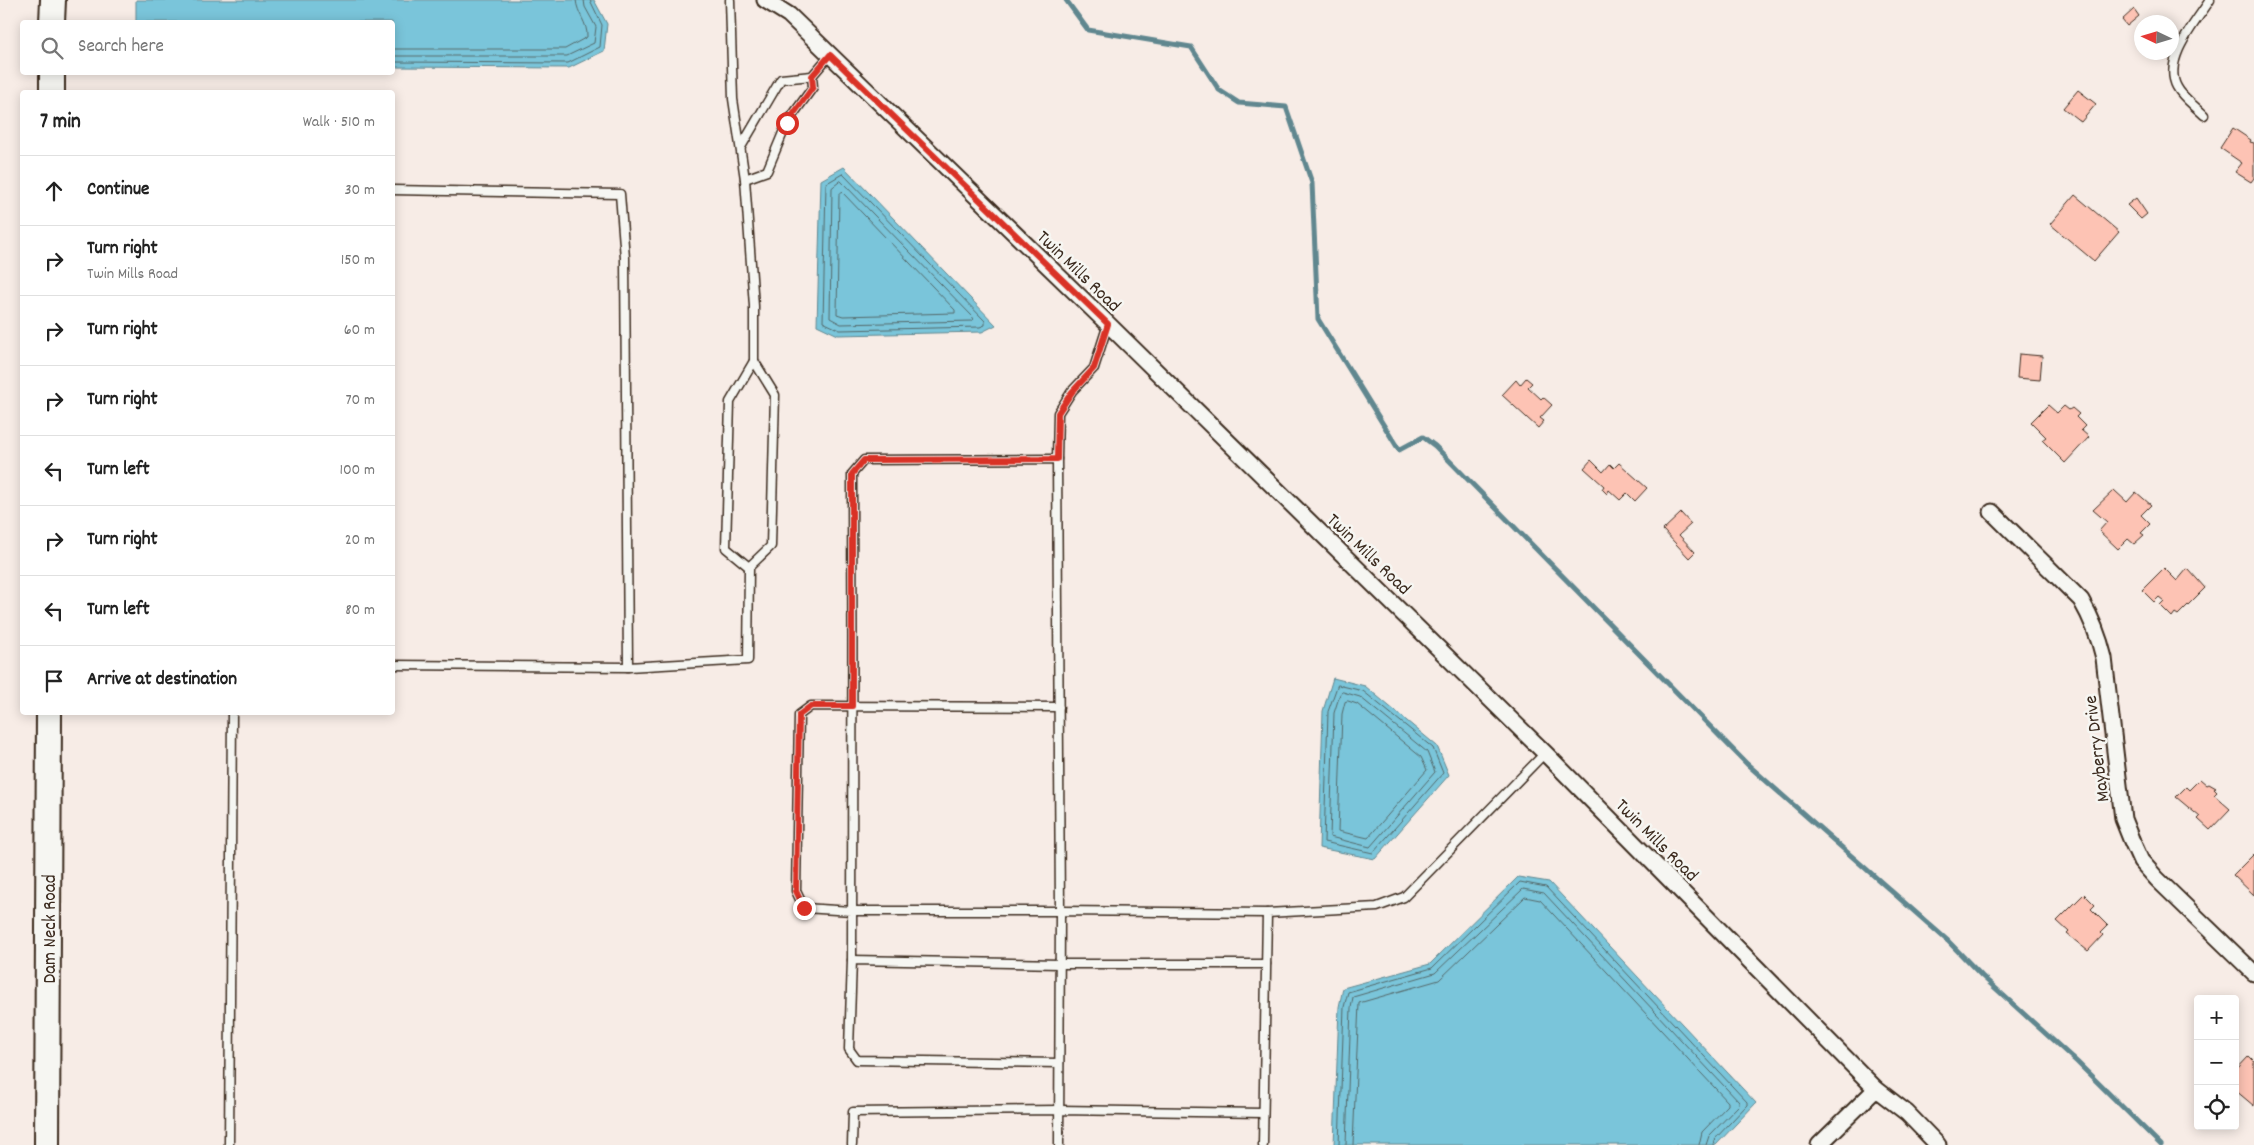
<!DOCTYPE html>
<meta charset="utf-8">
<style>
body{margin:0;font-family:Dekko,sans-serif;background:#f6f6f6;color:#222}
.controls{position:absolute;right:15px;bottom:15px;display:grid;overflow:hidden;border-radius:5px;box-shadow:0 2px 12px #0003}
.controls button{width:45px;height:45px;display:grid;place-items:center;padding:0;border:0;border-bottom:1px solid #e0e0e0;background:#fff;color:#222;font:25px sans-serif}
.compass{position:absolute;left:2134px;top:15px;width:45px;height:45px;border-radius:50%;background:#fff;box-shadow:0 2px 12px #0003;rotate:274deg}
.stop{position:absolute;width:15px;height:15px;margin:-11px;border:4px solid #d93025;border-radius:50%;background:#fff}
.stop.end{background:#d93025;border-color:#fff;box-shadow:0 1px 5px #0008}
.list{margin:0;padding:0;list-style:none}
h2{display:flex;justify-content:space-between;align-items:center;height:65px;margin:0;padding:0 20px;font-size:21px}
h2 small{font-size:16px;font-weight:400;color:#767676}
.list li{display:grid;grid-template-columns:32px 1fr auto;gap:15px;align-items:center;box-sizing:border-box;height:70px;padding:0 20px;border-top:1px solid #e0e0e0}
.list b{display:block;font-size:19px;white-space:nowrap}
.list p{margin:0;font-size:16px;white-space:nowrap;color:#767676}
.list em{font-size:16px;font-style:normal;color:#767676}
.icon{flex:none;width:28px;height:28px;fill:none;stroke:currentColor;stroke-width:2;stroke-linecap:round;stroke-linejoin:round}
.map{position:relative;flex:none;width:2254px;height:1145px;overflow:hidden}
.search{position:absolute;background:#fff;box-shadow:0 2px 12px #0003;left:20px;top:20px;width:375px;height:55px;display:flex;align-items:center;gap:12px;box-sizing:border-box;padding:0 18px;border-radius:5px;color:#767676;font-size:19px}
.panel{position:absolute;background:#fff;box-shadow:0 2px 12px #0003;left:20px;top:90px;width:375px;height:625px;border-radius:5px}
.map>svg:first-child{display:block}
.water{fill:#7ac5da;stroke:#61878f}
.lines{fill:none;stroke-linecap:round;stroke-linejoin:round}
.shore{stroke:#546869;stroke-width:1}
.stream{stroke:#61878f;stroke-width:5}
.building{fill:#fdc3b4;stroke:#3b2a1e}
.lane-casing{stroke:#3b2a1e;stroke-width:11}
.street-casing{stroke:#3b2a1e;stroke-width:19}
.primary-casing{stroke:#3b2a1e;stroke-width:28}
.lane{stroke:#f6f6f2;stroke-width:8}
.street{stroke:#f6f6f2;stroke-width:15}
.primary{stroke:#f6f6f2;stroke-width:24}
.route{stroke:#d93025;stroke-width:6}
.labels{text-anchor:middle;stroke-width:5;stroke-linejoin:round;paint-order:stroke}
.street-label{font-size:19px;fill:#3b2a1e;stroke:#f6f6f2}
</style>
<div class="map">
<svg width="2254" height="1145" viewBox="0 0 2254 1145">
<rect width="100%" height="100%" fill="#f7ece6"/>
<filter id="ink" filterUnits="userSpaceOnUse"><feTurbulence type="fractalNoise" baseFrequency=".02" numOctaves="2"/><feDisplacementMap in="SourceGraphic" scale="10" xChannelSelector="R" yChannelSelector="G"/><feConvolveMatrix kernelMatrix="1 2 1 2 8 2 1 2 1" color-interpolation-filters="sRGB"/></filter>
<g filter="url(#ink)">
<g class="water">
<path d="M136,0h458l13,24 -3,27 -35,17 -176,-1 -1,-45h-256z"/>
<path d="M844,167l152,158 -14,7 -144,3 -21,-10 4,-145z"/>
<path d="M1333,678l32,8 72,60 12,29 -74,84 -56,-11 4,-137z"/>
<path d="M1518,877l31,5 207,221 -40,42h-382l5,-138 4,-19 87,-24z"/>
</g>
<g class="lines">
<g class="shore">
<path d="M392,49h173l22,-12c1,-14 -10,-23 -11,-37"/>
<path d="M392,56h175l27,-13 2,-16 -11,-20 -1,-7"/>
<path d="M392,62l176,1 32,-16 2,-22 -12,-25"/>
<path d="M843,174l142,147v4l-5,2 -140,3 -17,-8 3,-138z"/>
<path d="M841,181l132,136 -1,4 -131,3 -11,-6 2,-130z"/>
<path d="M842,192l113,118v3l-112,3 -6,-2 2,-119z"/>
<path d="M1338,685l25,6 70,57 10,25 -70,80 -49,-11 4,-130z"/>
<path d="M1343,692l17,5 67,55 8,20 -65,75 -40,-10 4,-124 6,-19z"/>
<path d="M1348,701l9,3 64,53 6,13 -59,68 -30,-7 4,-117 3,-12z"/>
<path d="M1339,1145l5,-138 4,-15 84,-24 88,-86 26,5 201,215v3l-33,35 -1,5"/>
<path d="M1346,1145l5,-137 2,-11 82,-24 88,-84 21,4 195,209v3l-30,31 -3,9"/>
<path d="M1353,1145l6,-142 80,-23 86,-83 15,3 188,202v3l-26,27 -3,13"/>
</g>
<path class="stream" d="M1066,0l22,30 103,17 28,43 20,13 47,4 26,76 6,136 81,131 24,-13 12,9 312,318 201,177 34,35 95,86 84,83"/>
</g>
<g class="building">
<path d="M2134,9l5,7 -12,10 -5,-6z"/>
<path d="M2078,90l18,14 -15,18 -18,-14z"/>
<path d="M2233,128l18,12 -1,2 4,1v35l-3,4 -16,-10 7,-9 -22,-15z"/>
<path d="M2075,195l44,37 -25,29 -44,-37z"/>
<path d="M2136,198l11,16 -6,5 -14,-14z"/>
<path d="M2019,354l23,2 -2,24 -23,-2z"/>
<path d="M1526,378l6,5 -4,4 13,12 2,-2 9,8 -12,13 4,3 -6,7 -36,-33 14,-15 4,5z"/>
<path d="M2048,405l9,8 7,-7 5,4 3,-2 7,6 -3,3 9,9 -4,4 8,7 -24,26 -23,-23 4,-3 -15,-15z"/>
<path d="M1591,460l12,12 7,-8 4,4 5,-5 28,25 -12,13 -8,-8 -7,7 -11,-10 -2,4 -5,-5 2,-3 -20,-18z"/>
<path d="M2114,490l13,12 9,-10 15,13 -10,10 9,9 -9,9 3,2 -10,9 -6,-5 -10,10 -19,-18 8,-9 -14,-12z"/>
<path d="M1681,513l10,11 -12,11 16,17 -6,6 -26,-28z"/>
<path d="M2164,568l13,13 10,-12 2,1 16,18 -27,27 -3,-2 -3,4 -12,-12 4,-4 -5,-4 -5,5 -12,-12z"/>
<path d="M2200,779l7,6 2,-1 7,4 -2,1 3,3 -3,3 16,14 -20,21 -12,-11 2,-2 -24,-20 10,-10 3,3z"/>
<path d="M2254,854v41l-21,-20z"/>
<path d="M2084,894l11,11 -4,4 17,17 -7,7 2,2 -15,16 -21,-17 2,-2 -12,-11z"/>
<path d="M2249,1056l5,5v45l-19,-16v-19z"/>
</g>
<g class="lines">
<defs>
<g id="lane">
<path d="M2204,115c-9,-9 -22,-18 -27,-28 -15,-27 19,-65 33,-87"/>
<path d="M741,147l40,-68 31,-3 18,-21"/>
<path d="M745,179l22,-8 20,-48 26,-36 -1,-11"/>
<path d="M392,190l228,4 5,64 3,409"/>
<path d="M1057,459l1,-46 14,-22 22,-23 14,-44"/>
<path d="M749,567l-23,-19 4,-146 24,-41"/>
<path d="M392,665l236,2 120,-7 1,-93 22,-21 4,-151 -21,-34v-55l-9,-127 -12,-80 -3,-99"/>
<path d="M852,960c0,-162 1,-324 0,-486l12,-14 193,-1 3,452h-208l-48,-3 -8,-17 3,-176 12,-9 248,1"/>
<path d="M1059,1063l-202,-3 -8,-11 3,-89 207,4h207"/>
<path d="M229,1145l3,-433"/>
<path d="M852,1145l1,-33 206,-2 204,3"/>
<path d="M1059,1145l1,-234 207,2"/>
<path d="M1263,1145l4,-232 110,-6 27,-10 141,-144"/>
</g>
<g id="street">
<path d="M765,0l24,15 319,309 437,429 331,336 31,24 31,32"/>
<path d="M1992,512l89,88c11,19 18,37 23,58l19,161 8,20 10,22 16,18 97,94"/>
<path d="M1819,1145l57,-56"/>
</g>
<g id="primary">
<path d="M52,22l1,-22"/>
<path d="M52,92v-20"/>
<path d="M47,1145l2,-433"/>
</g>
</defs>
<use href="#lane" class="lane-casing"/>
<use href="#street" class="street-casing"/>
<use href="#primary" class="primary-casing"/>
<use href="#lane" class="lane"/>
<use href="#street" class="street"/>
<use href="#primary" class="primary"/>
</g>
</g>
<g class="lines" filter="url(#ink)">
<path class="route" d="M787,123l26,-36 -1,-11 18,-21 278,269 -14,44 -22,24 -14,21 -1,46 -193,1 -12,14v232h-41l-12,9 -3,176 8,17"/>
</g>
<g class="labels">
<g class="street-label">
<text transform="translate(1080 270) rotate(44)" y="7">Twin Mills Road</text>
<text transform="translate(1370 553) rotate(44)" y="7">Twin Mills Road</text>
<text transform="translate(2095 749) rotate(-97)" y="7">Mayberry Drive</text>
<text transform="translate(1658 839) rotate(45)" y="7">Twin Mills Road</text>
<text transform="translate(48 929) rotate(-90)" y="7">Dam Neck Road</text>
</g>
</g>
</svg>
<div class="controls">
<button>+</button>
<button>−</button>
<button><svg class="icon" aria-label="locate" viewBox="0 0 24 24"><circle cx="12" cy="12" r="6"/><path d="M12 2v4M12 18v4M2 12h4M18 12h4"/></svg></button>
</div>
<svg class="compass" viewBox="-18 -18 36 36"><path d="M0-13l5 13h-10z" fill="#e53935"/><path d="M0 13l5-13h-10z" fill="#767676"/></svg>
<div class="stop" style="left:787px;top:123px"></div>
<div class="stop end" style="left:804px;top:908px"></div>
<div class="search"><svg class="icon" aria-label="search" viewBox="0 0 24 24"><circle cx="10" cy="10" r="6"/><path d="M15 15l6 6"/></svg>Search here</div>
<section class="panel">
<h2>7 min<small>Walk · 510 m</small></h2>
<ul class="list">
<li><svg class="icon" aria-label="ahead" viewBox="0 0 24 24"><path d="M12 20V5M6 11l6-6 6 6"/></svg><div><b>Continue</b></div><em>30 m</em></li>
<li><svg class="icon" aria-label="right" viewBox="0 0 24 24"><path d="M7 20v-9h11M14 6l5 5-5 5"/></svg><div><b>Turn right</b><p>Twin Mills Road</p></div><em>150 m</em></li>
<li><svg class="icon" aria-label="right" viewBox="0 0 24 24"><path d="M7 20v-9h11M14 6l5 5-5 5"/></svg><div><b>Turn right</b></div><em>60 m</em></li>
<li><svg class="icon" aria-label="right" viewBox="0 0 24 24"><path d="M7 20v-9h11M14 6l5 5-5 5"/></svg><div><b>Turn right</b></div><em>70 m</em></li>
<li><svg class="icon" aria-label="left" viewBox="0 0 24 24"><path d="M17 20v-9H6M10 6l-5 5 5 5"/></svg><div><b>Turn left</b></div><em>100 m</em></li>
<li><svg class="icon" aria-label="right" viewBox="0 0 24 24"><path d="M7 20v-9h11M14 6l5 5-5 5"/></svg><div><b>Turn right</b></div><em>20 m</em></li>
<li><svg class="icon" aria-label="left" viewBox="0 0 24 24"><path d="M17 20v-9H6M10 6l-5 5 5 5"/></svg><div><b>Turn left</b></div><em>80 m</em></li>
<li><svg class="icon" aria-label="arrive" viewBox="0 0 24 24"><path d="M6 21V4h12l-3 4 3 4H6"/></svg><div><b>Arrive at destination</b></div></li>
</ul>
</section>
</div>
